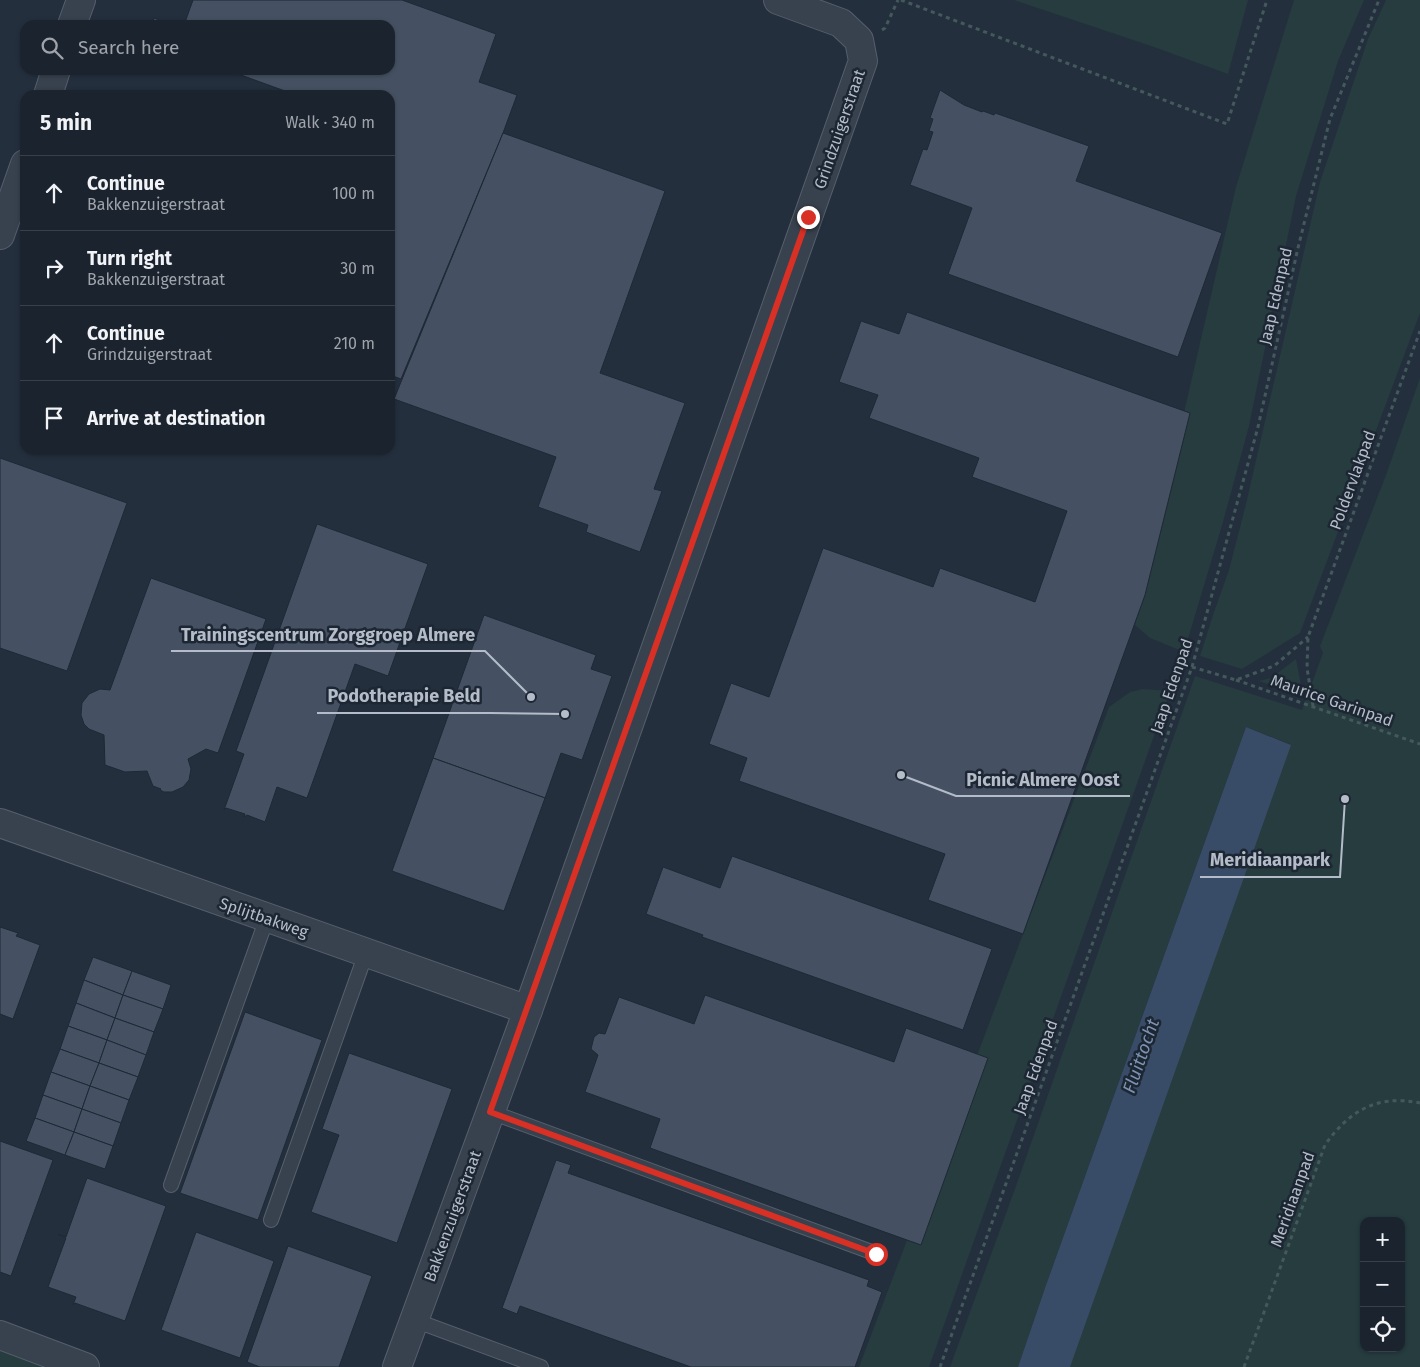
<!DOCTYPE html>
<meta charset="utf-8">
<style>
body{margin:0;font-family:"Fira Sans",sans-serif;background:#242b36;color:#f1f3f6}
.controls{position:absolute;right:15px;bottom:15px;display:grid;overflow:hidden;border-radius:10px;box-shadow:0 1px 4px #0004}
.controls button{width:45px;height:45px;display:grid;place-items:center;padding:0;border:0;border-bottom:1px solid #39404a;background:#1b232e;color:#f1f3f6;font:25px sans-serif}
.stop{position:absolute;width:15px;height:15px;margin:-11px;border:4px solid #d93025;border-radius:50%;background:#fff}
.stop.end{background:#d93025;border-color:#fff;box-shadow:0 1px 5px #0008}
.list{margin:0;padding:0;list-style:none}
h2{display:flex;justify-content:space-between;align-items:center;height:65px;margin:0;padding:0 20px;font-size:21px}
h2 small{font-size:16px;font-weight:400;color:#a0a4aa}
.list li{display:grid;grid-template-columns:32px 1fr auto;gap:15px;align-items:center;box-sizing:border-box;height:75px;padding:0 20px;border-top:1px solid #39404a}
.list b{display:block;font-size:19px;white-space:nowrap}
.list p{margin:0;font-size:16px;white-space:nowrap;color:#a0a4aa}
.list em{font-size:16px;font-style:normal;color:#a0a4aa}
.icon{flex:none;width:28px;height:28px;fill:none;stroke:currentColor;stroke-width:2;stroke-linecap:round;stroke-linejoin:round}
.map{position:relative;flex:none;width:1420px;height:1367px;overflow:hidden}
.search{position:absolute;background:#1b232e;box-shadow:0 1px 4px #0004;left:20px;top:20px;width:375px;height:55px;display:flex;align-items:center;gap:12px;box-sizing:border-box;padding:0 18px;border-radius:15px;color:#a0a4aa;font-size:19px}
.panel{position:absolute;background:#1b232e;box-shadow:0 1px 4px #0004;left:20px;top:90px;width:375px;height:365px;border-radius:15px}
.map>svg:first-child{display:block}
.green{fill:#263c3f;fill-rule:evenodd}
.water{fill:#394c67}
.building{fill:#455162;stroke:#1f2835}
.lines{fill:none;stroke-linecap:round;stroke-linejoin:round}
.lane-casing{stroke:#565f6c;stroke-width:16}
.street-casing{stroke:#565f6c;stroke-width:30}
.path{stroke:#44595c;stroke-width:3;stroke-dasharray:4 4;stroke-linecap:butt}
.lane{stroke:#38414e;stroke-width:14}
.street{stroke:#38414e;stroke-width:28}
.route{stroke:#d93025;stroke-width:6}
.labels{text-anchor:middle;stroke-width:5;stroke-linejoin:round;paint-order:stroke}
.street-label{font-size:16px;fill:#b4bcc9;stroke:#1d2633}
.water-label{font-size:18px;font-style:italic;fill:#7c92b1;stroke:#1d2633}
.leader{fill:none;stroke:#b4bcc9;stroke-width:2}
.callout-dot{fill:#b4bcc9;stroke:#1d2633;stroke-width:2}
.callout-label{font-size:18px;text-anchor:middle;font-weight:bold;fill:#b4bcc9;stroke:#1d2633;stroke-width:5;stroke-linejoin:round;paint-order:stroke}
</style>
<div class="map">
<svg width="1420" height="1367" viewBox="0 0 1420 1367">
<rect width="100%" height="100%" fill="#242f3e"/>
<g class="green">
<path d="M1014,0h234l-20,74 -74,-27z"/>
<path d="M1294,0h70l-26,61 -42,135 -47,230 -26,96 -39,130 -34,-14 -15,-13 101,-438z"/>
<path d="M1386,0h34v313l-120,320 -58,36 -42,-13 14,-44 15,-42 17,-66 74,-322 48,-143z"/>
<path d="M1420,378v989h-351l221,-623 -44,-17 -201,561 -27,79h-68l66,-181 179,-510 107,34 21,-57 -3,-7 66,-171zM1364,1221h37v127h-37z"/>
<path d="M1296,659l7,37 -44,-15 12,-3z"/>
<path d="M1143,689l27,2 -241,676h-70l250,-660 21,-15z"/>
<path d="M0,1347l56,20h-56z"/>
</g>
<path class="water" d="M1246,727l45,18 -221,622h-52l27,-79z"/>
<g class="building">
<path d="M193,0h209l94,34 -17,48 38,13 -14,38 -102,246 -11,-4v-280h-94l-69,-25h163v-45h-206z"/>
<path d="M154,18l19,7h-21z"/>
<path d="M940,90l24,15 18,7 1,-1 11,4 1,-2 94,33 -13,35 146,52 -44,124 -230,-83 24,-66 -62,-23 13,-36 4,1 6,-18 -4,-1 4,-12 -3,-1z"/>
<path d="M503,133l162,58 -65,182 85,30 -31,86 8,2 -22,61 -54,-20 2,-7 -50,-18 18,-50 -162,-58z"/>
<path d="M907,312l283,101 -45,182 -122,339 -95,-34 17,-46 -206,-73 8,-23 -38,-14 22,-61 38,14 54,-149 110,39 7,-19 95,34 32,-91 -95,-34 7,-19 -110,-40 9,-23 -39,-13 22,-61 38,13z"/>
<path d="M0,458l127,45 -60,168 -67,-23z"/>
<path d="M317,524l111,40 -40,112 -33,-12 -48,134 -30,-11 -12,35 -18,-7 -3,2 1,-3 -19,-6 -2,2 20,-56 -8,-3z"/>
<path d="M151,578l115,41 -48,134 -12,-4 -18,10 3,10 -2,11 -6,7 -11,5h-8l-4,-2 1,-1 -8,-3 -6,-15 -22,1 -20,-7 -1,-30 -15,-6 -5,-5 -3,-9 1,-12 7,-9 11,-5 10,1z"/>
<path d="M484,615l112,40 -5,14 21,7 -30,84 -21,-7 -16,45 -112,-40z"/>
<path d="M433,758l112,40 -41,113 -112,-40z"/>
<path d="M732,856l260,93 -29,81 -261,-93 1,-2 -57,-21 17,-47 57,21z"/>
<path d="M0,927l18,6 -2,3 24,9 -27,74 -13,-5z"/>
<path d="M93,957l39,14 -9,24 -39,-15z"/>
<path d="M132,971l39,14 -8,24 -40,-14z"/>
<path d="M84,980l39,15 -8,23 -39,-15z"/>
<path d="M123,995l40,14 -9,23 -39,-14z"/>
<path d="M705,995l189,67 12,-34 82,30 -67,187 -271,-97 10,-29 -75,-27 13,-37 -7,-6 3,-12 5,-4 6,1 14,-37 75,27z"/>
<path d="M76,1003l39,15 -8,22 -39,-14z"/>
<path d="M245,1012l77,28 -64,180 -78,-27z"/>
<path d="M115,1018l39,14 -8,23 -39,-15z"/>
<path d="M68,1026l39,14 -8,23 -39,-14z"/>
<path d="M107,1040l39,15 -8,22 -39,-14z"/>
<path d="M60,1049l39,14 -9,23 -39,-14z"/>
<path d="M349,1053l103,36 -55,154 -86,-31 28,-77 -17,-6z"/>
<path d="M99,1063l39,14 -9,23 -39,-14z"/>
<path d="M51,1072l39,14 -8,23 -39,-14z"/>
<path d="M90,1086l39,14 -8,23 -39,-14z"/>
<path d="M43,1095l39,14 -8,23 -39,-14z"/>
<path d="M82,1109l39,14 -8,23 -39,-14z"/>
<path d="M35,1118l39,14 -9,23 -39,-14z"/>
<path d="M74,1132l39,14 -8,23 -40,-14z"/>
<path d="M0,1141l53,19 -42,116 -11,-4z"/>
<path d="M556,1160l15,5 -3,8 301,107 -2,6 15,6 -27,75h-164l-171,-61 -3,8 -15,-6z"/>
<path d="M87,1178l79,28 -41,115 -50,-18 -2,2 3,-8 -28,-10 18,-49 -8,-4 8,3z"/>
<path d="M196,1232l78,29 -34,97 -79,-28z"/>
<path d="M288,1246l84,30 -33,91h-79l-13,-5z"/>
</g>
<g class="lines">
<defs>
<g id="lane">
<path d="M491,1112l386,142"/>
<path d="M171,1185l96,-267"/>
<path d="M271,1220l95,-267"/>
<path d="M414,1320l127,47"/>
</g>
<g id="street">
<path d="M72,25l9,-25"/>
<path d="M48,95l8,-25"/>
<path d="M0,235l25,-71"/>
<path d="M0,823l528,187"/>
<path d="M0,1335l85,32"/>
<path d="M397,1367l131,-357 335,-949 -4,-21 -18,-17 -63,-23"/>
</g>
</defs>
<use href="#lane" class="lane-casing"/>
<use href="#street" class="street-casing"/>
<g class="path">
<path d="M901,0l326,124 40,-124"/>
<path d="M882,30l3,-2 13,-28"/>
<path d="M1192,667l44,13 38,-14 34,-29"/>
<path d="M1236,680l184,64"/>
<path d="M1313,706l-6,-38 1,-31 112,-306"/>
<path d="M940,1367l252,-700 66,-240 40,-179 32,-129 49,-119"/>
<path d="M1244,1367l81,-222c24,-34 52,-51 95,-42"/>
</g>
<use href="#lane" class="lane"/>
<use href="#street" class="street"/>
</g>
<g class="lines">
<path class="route" d="M808,217l-318,895 386,142"/>
</g>
<g class="labels">
<g class="street-label">
<text transform="translate(839 129) rotate(-71)" y="6">Grindzuigerstraat</text>
<text transform="translate(1275 296) rotate(-77)" y="6">Jaap Edenpad</text>
<text transform="translate(1352 480) rotate(-70)" y="6">Poldervlakpad</text>
<text transform="translate(1171 686) rotate(-71)" y="6">Jaap Edenpad</text>
<text transform="translate(1332 700) rotate(19)" y="6">Maurice Garinpad</text>
<text transform="translate(264 917) rotate(19)" y="6">Splijtbakweg</text>
<text transform="translate(1035 1067) rotate(-70)" y="6">Jaap Edenpad</text>
<text transform="translate(1292 1199) rotate(-70)" y="6">Meridiaanpad</text>
<text transform="translate(452 1216) rotate(-70)" y="6">Bakkenzuigerstraat</text>
</g>
<g class="water-label">
<text transform="translate(1141 1056) rotate(-71)" y="6">Fluittocht</text>
</g>
</g>
<path class="leader" d="M531 697L485 651H171M565 714L490 713H317M901 775L956 796H1130M1345 799L1340 877H1200"/>
<g class="callout-dot">
<circle cx="531" cy="697" r="5"/>
<circle cx="565" cy="714" r="5"/>
<circle cx="901" cy="775" r="5"/>
<circle cx="1345" cy="799" r="5"/>
</g>
<g class="callout-label">
<text x="328" y="641">Trainingscentrum Zorggroep Almere</text>
<text x="404" y="702">Podotherapie Beld</text>
<text x="1043" y="786">Picnic Almere Oost</text>
<text x="1270" y="866">Meridiaanpark</text>
</g>
</svg>
<div class="controls">
<button>+</button>
<button>−</button>
<button><svg class="icon" aria-label="locate" viewBox="0 0 24 24"><circle cx="12" cy="12" r="6"/><path d="M12 2v4M12 18v4M2 12h4M18 12h4"/></svg></button>
</div>
<div class="stop" style="left:876px;top:1254px"></div>
<div class="stop end" style="left:808px;top:217px"></div>
<div class="search"><svg class="icon" aria-label="search" viewBox="0 0 24 24"><circle cx="10" cy="10" r="6"/><path d="M15 15l6 6"/></svg>Search here</div>
<section class="panel">
<h2>5 min<small>Walk · 340 m</small></h2>
<ul class="list">
<li><svg class="icon" aria-label="ahead" viewBox="0 0 24 24"><path d="M12 20V5M6 11l6-6 6 6"/></svg><div><b>Continue</b><p>Bakkenzuigerstraat</p></div><em>100 m</em></li>
<li><svg class="icon" aria-label="right" viewBox="0 0 24 24"><path d="M7 20v-9h11M14 6l5 5-5 5"/></svg><div><b>Turn right</b><p>Bakkenzuigerstraat</p></div><em>30 m</em></li>
<li><svg class="icon" aria-label="ahead" viewBox="0 0 24 24"><path d="M12 20V5M6 11l6-6 6 6"/></svg><div><b>Continue</b><p>Grindzuigerstraat</p></div><em>210 m</em></li>
<li><svg class="icon" aria-label="arrive" viewBox="0 0 24 24"><path d="M6 21V4h12l-3 4 3 4H6"/></svg><div><b>Arrive at destination</b></div></li>
</ul>
</section>
</div>
